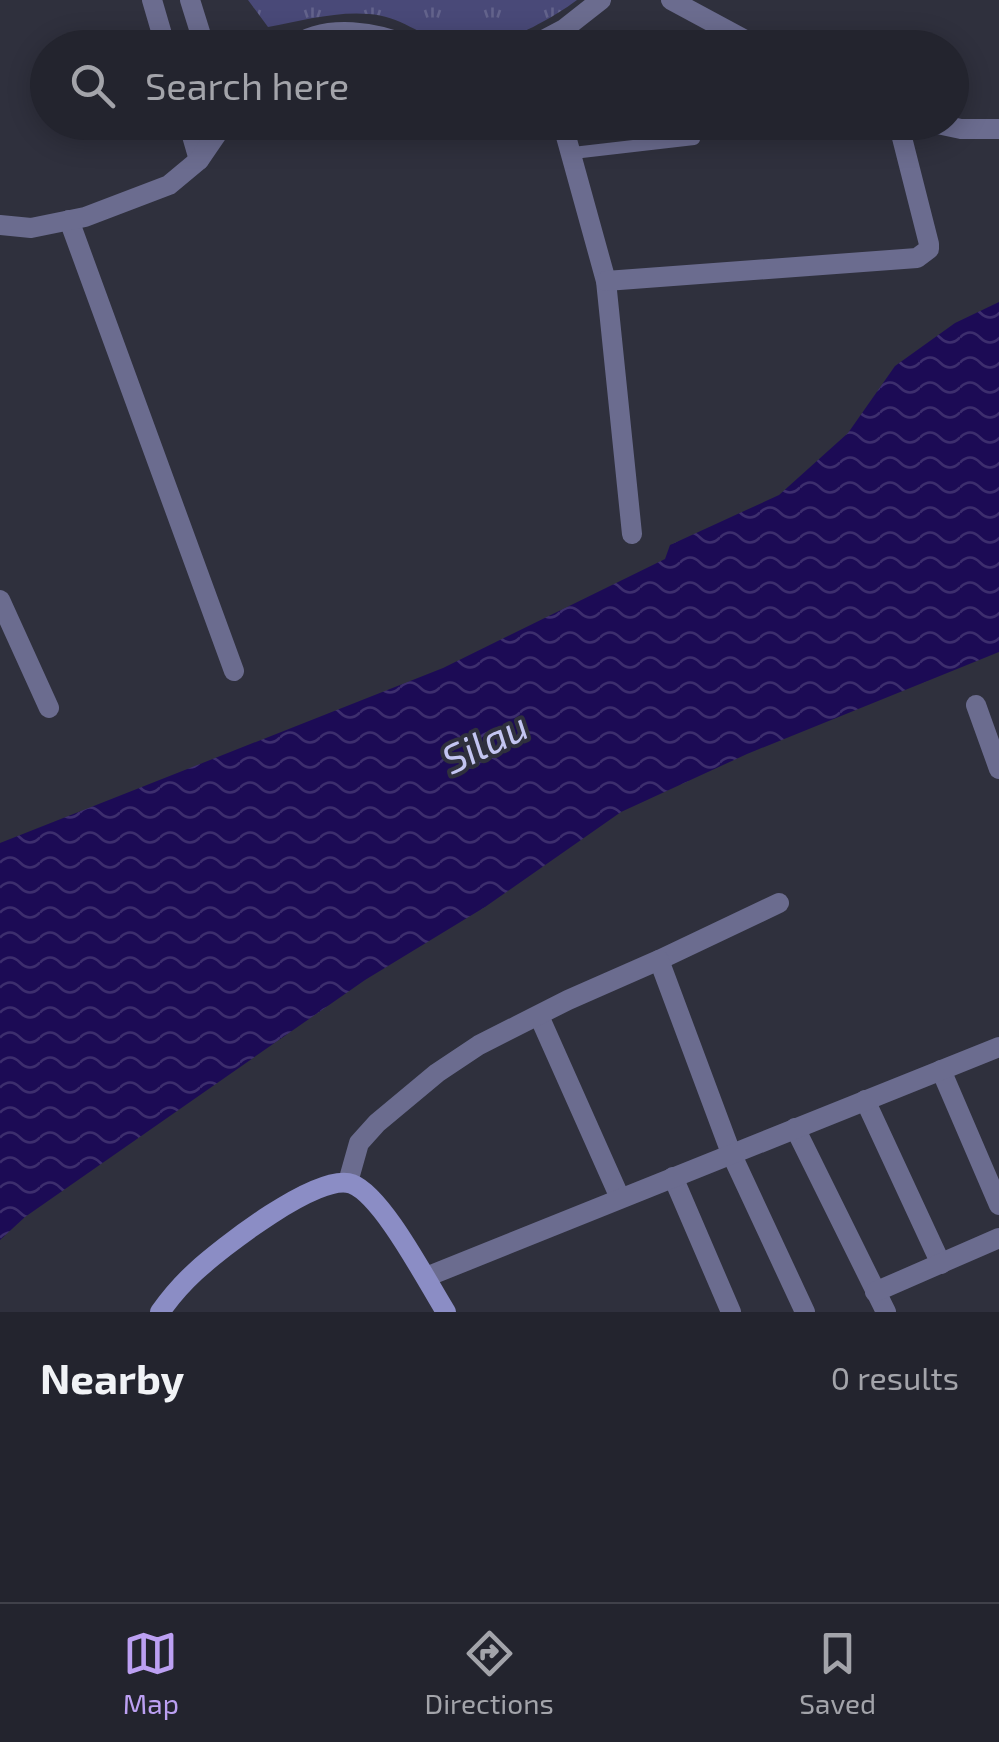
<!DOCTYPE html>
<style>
body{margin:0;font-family:"Exo 2",sans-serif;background:#2f303a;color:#f1f3f6}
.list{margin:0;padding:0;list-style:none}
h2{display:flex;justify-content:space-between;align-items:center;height:130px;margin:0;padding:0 40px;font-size:42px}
h2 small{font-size:32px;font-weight:400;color:#a3a4aa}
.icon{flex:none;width:55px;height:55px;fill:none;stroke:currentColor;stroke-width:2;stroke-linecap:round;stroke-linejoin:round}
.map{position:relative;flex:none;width:999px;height:1312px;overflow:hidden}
.search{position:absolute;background:#23242e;box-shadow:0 5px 25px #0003;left:30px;right:30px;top:30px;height:110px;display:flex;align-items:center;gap:25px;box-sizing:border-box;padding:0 35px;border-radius:55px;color:#a3a4aa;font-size:38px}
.sheet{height:290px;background:#23242e}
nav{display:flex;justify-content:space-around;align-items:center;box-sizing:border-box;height:140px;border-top:2px solid #40414a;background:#23242e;font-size:28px;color:#a3a4aa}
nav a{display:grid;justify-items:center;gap:5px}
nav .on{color:#bca0f2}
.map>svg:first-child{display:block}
.park{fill:url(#park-tufts)}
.water{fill:url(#water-waves)}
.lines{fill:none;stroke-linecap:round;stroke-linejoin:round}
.service{stroke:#6b6c8f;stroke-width:12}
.minor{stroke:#6b6c8f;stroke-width:20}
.secondary{stroke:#8b8dc5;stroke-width:20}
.labels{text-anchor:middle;stroke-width:8;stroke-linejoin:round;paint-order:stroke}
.water-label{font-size:40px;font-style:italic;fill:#c3c5f1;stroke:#2f303d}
</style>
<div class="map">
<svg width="999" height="1312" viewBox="0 0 999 1312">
<defs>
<pattern id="park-tufts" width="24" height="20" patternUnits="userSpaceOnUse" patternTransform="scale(2.5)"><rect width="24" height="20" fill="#494978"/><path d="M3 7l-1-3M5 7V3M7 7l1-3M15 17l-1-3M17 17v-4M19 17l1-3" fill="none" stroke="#63638c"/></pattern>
<pattern id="water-waves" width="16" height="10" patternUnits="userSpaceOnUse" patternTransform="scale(2.5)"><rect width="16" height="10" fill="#1c0b55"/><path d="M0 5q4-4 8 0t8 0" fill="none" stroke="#3d2e6e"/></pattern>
</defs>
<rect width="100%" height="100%" fill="#2f303d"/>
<path class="park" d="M248,0h329c-26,20 -96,59 -129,46 -26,-11 -49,-30 -79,-32 -33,-3 -69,7 -101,13z"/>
<path class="water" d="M999,302v350l-252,102 -126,58 -136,95 -120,73 -340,237 -25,23v-397l443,-175 222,-109 5,-14 109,-50 69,-62 47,-67 60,-43z"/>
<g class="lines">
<path class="service" d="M573,153l121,-14"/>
<g class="minor">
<path d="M152,0l14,48"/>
<path d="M190,0l15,48"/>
<path d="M671,0l89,48"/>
<path d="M291,48c35,-26 87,-16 124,0"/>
<path d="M528,48l36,-19 37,-29"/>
<path d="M188,122l11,38"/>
<path d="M562,122l44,159 26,253"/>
<path d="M928,122l33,7h38"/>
<path d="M69,220l165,451"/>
<path d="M0,225l31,3 54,-11 84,-32 30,-25 26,-38"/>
<path d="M606,281l311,-23 12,-9v-5l-31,-122"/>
<path d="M0,600l49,108"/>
<path d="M976,705l23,64"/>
<path d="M659,960l120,-57"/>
<path d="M539,1016l81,182"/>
<path d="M941,1070l58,135"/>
<path d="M865,1100l76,164"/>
<path d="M795,1128l91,184"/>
<path d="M673,1177l58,135"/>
<path d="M348,1182l11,-39 18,-20 60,-50 42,-28 89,-45 91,-40 72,193 74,159"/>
<path d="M426,1277l573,-230"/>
<path d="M875,1292l124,-54"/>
</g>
<path class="secondary" d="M160,1312c10,-14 22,-28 35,-40 25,-23 124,-101 157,-88 31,12 75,98 94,128"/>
</g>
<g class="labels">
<g class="water-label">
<text transform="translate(485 743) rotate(-26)" y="14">Silau</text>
</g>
</g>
</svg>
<div class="search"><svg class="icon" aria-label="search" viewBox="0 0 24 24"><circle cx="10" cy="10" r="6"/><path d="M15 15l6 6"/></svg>Search here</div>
</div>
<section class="sheet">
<h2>Nearby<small>0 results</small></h2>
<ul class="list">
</ul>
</section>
<nav>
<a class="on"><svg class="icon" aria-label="map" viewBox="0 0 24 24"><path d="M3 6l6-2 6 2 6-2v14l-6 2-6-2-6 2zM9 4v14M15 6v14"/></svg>Map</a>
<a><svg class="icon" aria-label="directions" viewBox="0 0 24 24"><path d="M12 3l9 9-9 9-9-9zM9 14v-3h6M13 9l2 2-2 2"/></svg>Directions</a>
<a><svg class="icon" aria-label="saved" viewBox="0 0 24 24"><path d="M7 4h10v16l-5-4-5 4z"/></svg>Saved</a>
</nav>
